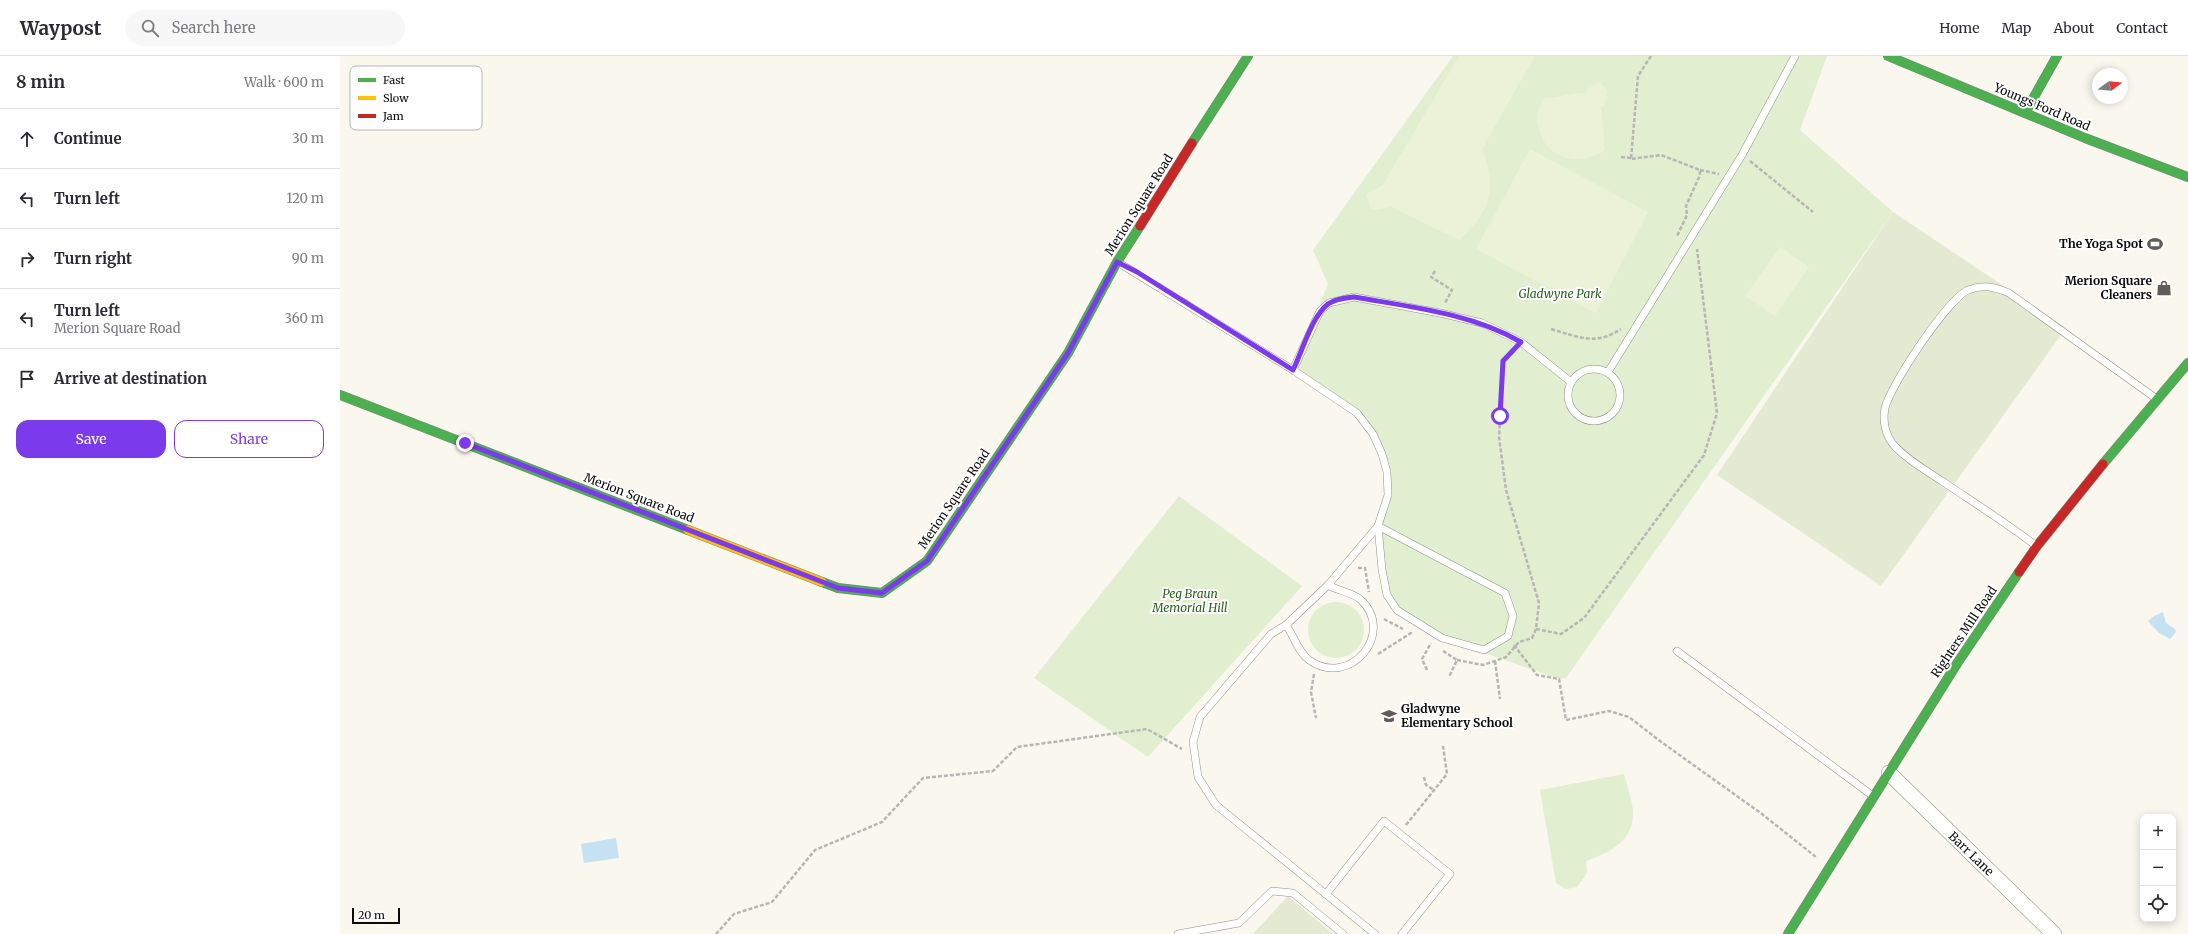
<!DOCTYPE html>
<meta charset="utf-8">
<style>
body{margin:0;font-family:Merriweather,serif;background:#f7f7f7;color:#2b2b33}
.controls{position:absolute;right:12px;bottom:12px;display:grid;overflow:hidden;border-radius:8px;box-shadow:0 2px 10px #0003}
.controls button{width:36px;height:36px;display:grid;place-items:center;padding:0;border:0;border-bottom:1px solid #e1e1e2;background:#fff;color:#2b2b33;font:20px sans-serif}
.compass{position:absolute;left:1752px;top:12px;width:36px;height:36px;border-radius:50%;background:#fff;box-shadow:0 2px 10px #0003;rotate:74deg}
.scale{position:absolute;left:12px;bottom:10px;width:48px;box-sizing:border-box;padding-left:4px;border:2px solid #0a0a0a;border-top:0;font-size:11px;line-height:14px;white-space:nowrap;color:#0a0a0a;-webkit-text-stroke:3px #fff;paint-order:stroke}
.stop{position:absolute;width:12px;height:12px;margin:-9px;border:3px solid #7c3aed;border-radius:50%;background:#fff}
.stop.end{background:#7c3aed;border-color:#fff;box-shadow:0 1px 4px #0008}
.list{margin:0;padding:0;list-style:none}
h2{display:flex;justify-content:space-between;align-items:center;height:52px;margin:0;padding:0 16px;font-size:17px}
h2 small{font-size:13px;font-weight:400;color:#7c7c81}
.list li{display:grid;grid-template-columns:26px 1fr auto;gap:12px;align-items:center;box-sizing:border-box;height:60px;padding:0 16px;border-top:1px solid #e1e1e2}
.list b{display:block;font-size:15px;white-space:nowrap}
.list p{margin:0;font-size:13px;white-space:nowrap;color:#7c7c81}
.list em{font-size:13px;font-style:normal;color:#7c7c81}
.actions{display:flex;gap:8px;padding:12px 16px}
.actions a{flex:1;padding:9px 0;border:1px solid #7c3aed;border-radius:12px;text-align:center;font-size:14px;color:#7c3aed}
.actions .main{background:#7c3aed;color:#fff}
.icon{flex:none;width:22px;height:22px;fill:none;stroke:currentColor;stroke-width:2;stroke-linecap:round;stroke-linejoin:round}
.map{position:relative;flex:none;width:1848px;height:878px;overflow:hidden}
header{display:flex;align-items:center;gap:24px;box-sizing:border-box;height:56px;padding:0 20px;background:#fff;border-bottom:1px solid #e1e1e2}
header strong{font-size:19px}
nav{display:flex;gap:22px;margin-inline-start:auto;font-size:14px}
.search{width:280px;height:36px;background:#f7f7f7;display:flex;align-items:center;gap:10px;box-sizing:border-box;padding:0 14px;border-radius:22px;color:#7c7c81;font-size:15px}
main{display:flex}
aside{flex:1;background:#fff}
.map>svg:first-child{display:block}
.green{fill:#e1eecf}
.cemetery{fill:#e4e9d2}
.pitch{fill:#ebf2d8}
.water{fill:#c6e2f2}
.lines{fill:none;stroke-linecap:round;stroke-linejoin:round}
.lane-casing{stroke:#92918d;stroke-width:8}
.street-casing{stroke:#92918d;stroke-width:16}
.fast-casing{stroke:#888783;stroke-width:10}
.slow-casing{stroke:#888783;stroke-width:10}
.jam-casing{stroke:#888783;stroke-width:10}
.path{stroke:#b7b6b5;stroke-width:2.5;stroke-dasharray:4 2;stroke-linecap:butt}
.lane{stroke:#fefefc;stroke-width:7}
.street{stroke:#fefefc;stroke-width:15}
.fast{stroke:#4caf50;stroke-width:9}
.slow{stroke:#ffc107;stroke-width:9}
.jam{stroke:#c62828;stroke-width:9}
.route{stroke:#7c3aed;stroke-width:5}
.labels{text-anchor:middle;stroke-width:4;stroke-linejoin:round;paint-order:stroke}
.street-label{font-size:12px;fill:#0a0a0a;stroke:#fff}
.poi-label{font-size:12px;font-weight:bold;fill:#0a0a0a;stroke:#fff;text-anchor:end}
.park-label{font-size:12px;font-style:italic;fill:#2a5f1e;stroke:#fff}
.key{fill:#fff;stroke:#b6b6b6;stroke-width:1}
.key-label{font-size:11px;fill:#0a0a0a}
</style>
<header>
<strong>Waypost</strong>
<div class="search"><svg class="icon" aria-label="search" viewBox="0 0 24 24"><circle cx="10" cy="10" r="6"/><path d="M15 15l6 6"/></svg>Search here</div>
<nav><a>Home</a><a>Map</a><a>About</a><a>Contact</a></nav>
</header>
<main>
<aside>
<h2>8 min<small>Walk · 600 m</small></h2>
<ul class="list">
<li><svg class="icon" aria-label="ahead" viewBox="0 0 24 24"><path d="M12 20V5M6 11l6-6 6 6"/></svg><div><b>Continue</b></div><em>30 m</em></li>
<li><svg class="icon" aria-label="left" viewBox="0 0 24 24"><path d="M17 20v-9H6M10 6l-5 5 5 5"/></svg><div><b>Turn left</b></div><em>120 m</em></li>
<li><svg class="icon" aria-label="right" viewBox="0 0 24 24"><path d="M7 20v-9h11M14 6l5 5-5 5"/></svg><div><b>Turn right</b></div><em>90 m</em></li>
<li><svg class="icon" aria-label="left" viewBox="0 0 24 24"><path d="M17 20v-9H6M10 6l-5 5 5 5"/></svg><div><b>Turn left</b><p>Merion Square Road</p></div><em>360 m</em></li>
<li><svg class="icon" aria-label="arrive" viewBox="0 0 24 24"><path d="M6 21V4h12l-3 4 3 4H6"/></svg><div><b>Arrive at destination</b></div></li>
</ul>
<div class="actions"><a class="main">Save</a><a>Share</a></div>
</aside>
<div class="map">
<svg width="1848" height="878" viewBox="0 0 1848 878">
<rect width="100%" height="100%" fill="#f9f7ee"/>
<g class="green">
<path d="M1113,0h374l-27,74 93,82 -327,466 -7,1 -117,-41 -45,-28 -10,-15 -9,-69 10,-32 -6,-41 -25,-40 -64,-43 35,-86 -15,-34z"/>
<path d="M839,440l123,90 -154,171 -114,-79z"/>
<circle cx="996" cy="574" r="28"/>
<path d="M1284,718c3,12 9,27 9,40 0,28 -25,39 -47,47l1,12 -10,14 -11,2 -10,-6 -16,-93z"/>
</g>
<g class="cemetery">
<path d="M1553,156l173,116 -185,258 -164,-111z"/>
<path d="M948,840l45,38h-80z"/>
</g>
<g class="pitch">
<path d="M1119,0h76l-53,93c16,38 8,64 -23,91l-67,-33 -20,3 -6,-16 16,-8z"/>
<path d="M1259,26l9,8 -4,16h-3l4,44c-22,15 -54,12 -64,-15 -2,-6 -4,-12 -4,-18 0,-6 4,-12 6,-18l43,-7 -1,-2z"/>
<path d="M1190,93l118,63 -52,101 -120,-64z"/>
<path d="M1440,191l29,20 -34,49 -30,-20z"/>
</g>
<g class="water">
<path d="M1823,556l3,11 9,6 1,3 -6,7 -11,-6 -11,-12 6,-5z"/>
<path d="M276,782l3,20 -35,5 -3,-19z"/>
</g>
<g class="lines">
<defs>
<g id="lane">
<path d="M779,207l174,107 64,43 16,21 9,20 5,18 1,23 -10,31 -50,59 -42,40 -15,9 -71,83 -7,25 5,35 18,28 159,129"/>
<circle cx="1254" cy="339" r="26"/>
<path d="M953,314l27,-59 9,-8 25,-6 86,16 42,10 39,19 50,40"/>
<path d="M1268,316l134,-217 53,-99"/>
<path d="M1038,470l127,67 8,23 -5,20 -24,14 -42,-12 -45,-28 -10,-15 -5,-25z"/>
<path d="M1695,489c-30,-23 -62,-43 -93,-64 -14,-9 -46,-28 -53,-43 -5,-10 -6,-20 -4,-30 6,-24 62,-108 83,-118 15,-6 27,-3 41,3l145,104"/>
<path d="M946,569c8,11 12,27 23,35 41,29 87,-27 52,-60 -9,-8 -23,-9 -33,-15"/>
<path d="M1337,595l196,145"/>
<path d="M986,838l58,-73 66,53 -48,60"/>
<path d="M838,878l61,-11 33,-32 21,2 50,41"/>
</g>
<path id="street" d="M1549,717l165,161"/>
<g id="fast">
<path d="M1548,0l197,82 103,39"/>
<path d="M1685,57l32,-57"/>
<path d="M852,87l56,-87"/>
<path d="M0,339l348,135"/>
<path d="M1763,408l85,-101"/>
<path d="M482,526l16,6 44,5 45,-32 141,-208 49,-91 23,-36"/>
<path d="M1448,878l170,-272 61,-90"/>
</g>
<path id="slow" d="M348,474l134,52"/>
<g id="jam">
<path d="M800,170l52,-83"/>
<path d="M1679,516l18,-26 66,-82"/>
</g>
</defs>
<use href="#lane" class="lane-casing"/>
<use href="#street" class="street-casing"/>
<use href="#fast" class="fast-casing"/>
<use href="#slow" class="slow-casing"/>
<use href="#jam" class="jam-casing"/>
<g class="path">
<path d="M1311,0l-13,20 -7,83 30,-4 39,15v5l-14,31 1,9 -10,21"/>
<path d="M1281,101l10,1"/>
<path d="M1410,105l63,51"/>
<path d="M1360,114l19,4"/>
<path d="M1095,215l-4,6 21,13 -7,13"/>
<path d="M1211,273c27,8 45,17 70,0"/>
<path d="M1018,512h7l4,24"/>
<path d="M1044,563l19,10"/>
<path d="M1196,573l25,5 23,-16 120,-163 13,-42 -20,-164"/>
<path d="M1174,589l23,30 22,4 7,41 43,-9 20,6 31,24 102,73 54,43"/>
<path d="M1103,595l14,9 -8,17"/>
<path d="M1038,598l33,-21 -2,-1"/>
<path d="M1117,604l26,5 23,-8 13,-15 13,-4 4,-9 3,-26 -33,-113 -7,-53 4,-76 10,-12"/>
<path d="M1155,605l5,38"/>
<path d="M1087,614l-5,-11 9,-16"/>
<path d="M974,618l-3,18 5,26"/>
<path d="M1084,721l2,8 8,5"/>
<path d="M1066,769l41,-51 -4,-28"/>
<path d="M376,878l18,-20 38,-12 43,-52 67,-28 41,-44 70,-7 24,-24 130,-18 35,20"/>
</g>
<use href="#lane" class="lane"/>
<use href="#street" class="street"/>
<use href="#fast" class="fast"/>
<use href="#slow" class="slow"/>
<use href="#jam" class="jam"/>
</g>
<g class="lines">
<path class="route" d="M125,387l373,145 44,5 45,-32 141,-208 49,-91 20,10 156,98c9,-18 19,-54 35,-66 7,-5 17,-6 26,-7 57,10 116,16 167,45l-18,19 -3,55"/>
</g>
<defs>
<symbol id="stadium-bare" viewBox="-9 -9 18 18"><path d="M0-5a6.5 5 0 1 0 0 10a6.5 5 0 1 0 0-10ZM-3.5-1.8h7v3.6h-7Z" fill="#5e5d5a" stroke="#fff" stroke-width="2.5" paint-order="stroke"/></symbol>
<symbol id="shop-bare" viewBox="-9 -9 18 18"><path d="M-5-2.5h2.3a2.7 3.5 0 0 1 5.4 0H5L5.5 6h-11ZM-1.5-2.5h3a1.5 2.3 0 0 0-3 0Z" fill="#5e5d5a" stroke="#fff" stroke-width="2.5" paint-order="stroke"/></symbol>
<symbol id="school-bare" viewBox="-9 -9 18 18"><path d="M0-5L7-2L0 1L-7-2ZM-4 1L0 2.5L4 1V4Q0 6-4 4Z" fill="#5e5d5a" stroke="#fff" stroke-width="2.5" paint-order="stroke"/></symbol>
</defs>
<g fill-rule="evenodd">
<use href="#stadium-bare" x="1804" y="177" width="22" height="22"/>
<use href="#shop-bare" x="1813" y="221" width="22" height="22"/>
<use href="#school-bare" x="1038" y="649" width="22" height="22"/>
</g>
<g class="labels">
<g class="street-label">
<text transform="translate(1702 51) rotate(23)" y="4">Youngs Ford Road</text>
<text transform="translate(799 149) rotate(-58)" y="4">Merion Square Road</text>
<text transform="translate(299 442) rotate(21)" y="4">Merion Square Road</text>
<text transform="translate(614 443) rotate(-56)" y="4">Merion Square Road</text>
<text transform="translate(1624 576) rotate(-56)" y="4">Righters Mill Road</text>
<text transform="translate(1631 798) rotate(44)" y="4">Barr Lane</text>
</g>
<g class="poi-label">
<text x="1803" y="192">The Yoga Spot</text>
<text x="1812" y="229">Merion Square<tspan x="1812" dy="14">Cleaners</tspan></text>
<text x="1061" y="657" text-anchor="start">Gladwyne<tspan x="1061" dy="14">Elementary School</tspan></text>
</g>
<g class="park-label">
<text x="1220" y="242">Gladwyne Park</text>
<text x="850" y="542">Peg Braun<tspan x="850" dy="14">Memorial Hill</tspan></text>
</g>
</g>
<rect x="10" y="10" width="132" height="64" rx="6" class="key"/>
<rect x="18" y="22" width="18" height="4" fill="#4caf50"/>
<rect x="18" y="40" width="18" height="4" fill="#ffc107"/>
<rect x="18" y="58" width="18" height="4" fill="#c62828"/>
<g class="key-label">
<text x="43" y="28">Fast</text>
<text x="43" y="46">Slow</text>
<text x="43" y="64">Jam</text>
</g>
</svg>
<div class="controls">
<button>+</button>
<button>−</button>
<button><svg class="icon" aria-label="locate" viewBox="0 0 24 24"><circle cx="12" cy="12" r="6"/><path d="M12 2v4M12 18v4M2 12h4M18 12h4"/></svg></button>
</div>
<svg class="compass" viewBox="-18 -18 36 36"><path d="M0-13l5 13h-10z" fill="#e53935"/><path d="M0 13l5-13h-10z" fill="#7c7c81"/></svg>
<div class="scale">20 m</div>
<div class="stop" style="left:1160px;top:360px"></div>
<div class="stop end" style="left:125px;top:387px"></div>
</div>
</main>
